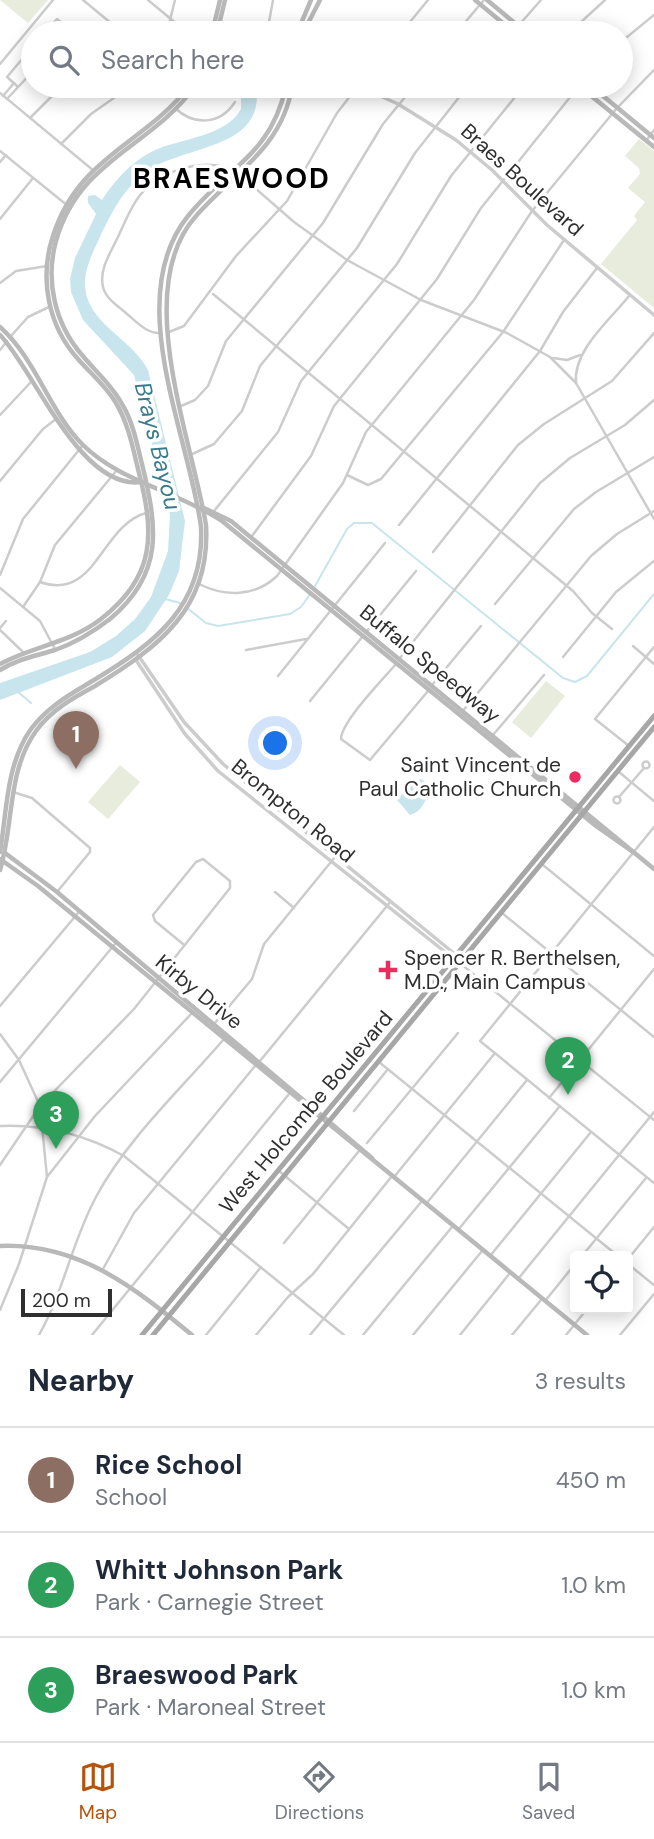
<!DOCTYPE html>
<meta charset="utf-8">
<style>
body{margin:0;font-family:"DM Sans",sans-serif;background:#f6f6f7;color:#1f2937}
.controls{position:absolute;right:21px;bottom:21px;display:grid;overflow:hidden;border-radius:7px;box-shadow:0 4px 18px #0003}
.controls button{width:63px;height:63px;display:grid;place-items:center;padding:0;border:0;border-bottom:2px solid #e0e1e3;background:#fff;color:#1f2937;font:35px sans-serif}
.scale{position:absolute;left:21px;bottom:18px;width:91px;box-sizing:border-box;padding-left:7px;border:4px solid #2f2f2f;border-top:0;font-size:19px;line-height:24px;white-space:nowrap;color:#2f2f2f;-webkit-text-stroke:5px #fff;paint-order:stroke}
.you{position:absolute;left:276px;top:744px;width:24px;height:24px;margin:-18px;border:5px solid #fff;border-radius:50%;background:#1a73e8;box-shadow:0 0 0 10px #1a73e833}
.badge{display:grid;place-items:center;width:46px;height:46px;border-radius:50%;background:#b45309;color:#fff;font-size:23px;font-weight:700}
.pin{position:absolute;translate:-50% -58px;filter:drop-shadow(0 2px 4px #0008)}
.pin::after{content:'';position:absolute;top:37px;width:24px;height:21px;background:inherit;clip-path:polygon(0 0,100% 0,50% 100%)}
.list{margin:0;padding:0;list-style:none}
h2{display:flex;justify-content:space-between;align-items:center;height:91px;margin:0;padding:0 28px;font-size:30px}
h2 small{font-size:23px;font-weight:400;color:#747a83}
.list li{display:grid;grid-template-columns:46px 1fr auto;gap:21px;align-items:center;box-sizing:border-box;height:105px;padding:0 28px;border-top:2px solid #e0e1e3}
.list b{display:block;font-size:26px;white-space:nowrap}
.list p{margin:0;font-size:23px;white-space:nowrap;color:#747a83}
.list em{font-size:23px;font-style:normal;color:#747a83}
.icon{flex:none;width:38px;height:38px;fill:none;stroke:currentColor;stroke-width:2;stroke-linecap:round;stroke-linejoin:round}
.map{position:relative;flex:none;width:654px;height:1335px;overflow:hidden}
.search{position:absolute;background:#fff;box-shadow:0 4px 18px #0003;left:21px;right:21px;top:21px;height:77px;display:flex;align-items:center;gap:18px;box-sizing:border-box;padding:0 24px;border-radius:38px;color:#747a83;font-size:26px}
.sheet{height:406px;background:#fff}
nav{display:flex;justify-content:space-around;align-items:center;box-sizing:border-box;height:98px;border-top:2px solid #e0e1e3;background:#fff;font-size:19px;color:#747a83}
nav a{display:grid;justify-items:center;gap:4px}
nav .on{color:#b45309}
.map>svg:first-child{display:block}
.green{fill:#e8ecdc}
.water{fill:#c8e5ed}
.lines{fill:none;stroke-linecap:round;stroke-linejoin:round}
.stream{stroke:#c8e5ed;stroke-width:2}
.river{stroke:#c8e5ed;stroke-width:5}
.minor{stroke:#ccc;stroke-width:2.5}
.tertiary{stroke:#ccc;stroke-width:3.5}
.secondary{stroke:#b9b9b9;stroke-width:4.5}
.primary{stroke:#a7a7a7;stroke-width:5}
.poi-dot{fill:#ea2d5e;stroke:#fff;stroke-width:2.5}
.labels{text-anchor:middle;stroke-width:7;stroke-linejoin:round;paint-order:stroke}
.street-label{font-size:21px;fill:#2f2f2f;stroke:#fff}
.poi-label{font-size:21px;fill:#2f2f2f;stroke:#fff;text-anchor:end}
.water-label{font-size:23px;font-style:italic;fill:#387b8c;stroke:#fff}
.district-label{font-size:28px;font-weight:bold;letter-spacing:2px;fill:#000;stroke:#fff}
</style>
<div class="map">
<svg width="654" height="1335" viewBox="0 0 654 1335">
<rect width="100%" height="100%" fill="#fff"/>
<g class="green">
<path d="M0,0h48l-20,23z"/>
<path d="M639,139l15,12v157l-53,-44 36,-44 -3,-4 11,-14 -17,-14 12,-14 -1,-6 -14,-12z"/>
<path d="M546,681l19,15 -34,42 -19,-16z"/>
<path d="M120,765l20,17 -32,37 -20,-17z"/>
</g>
<g class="water">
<path d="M241,86h15c10,65 -72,58 -110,86 -24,18 -35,42 -48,69 -8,18 -17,35 -11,56 9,30 47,45 61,73l37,151 -6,50 -10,24 -24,36 -33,26 -112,43v-17l90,-31 26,-16 19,-17 16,-22 17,-46 2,-36 -36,-140 -51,-55 -12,-28 -1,-13 5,-21 21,-44 -8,-11v-7l7,-1 7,5c13,-20 29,-38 51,-49 27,-13 73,-14 88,-42z"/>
<path d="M421,779l8,5c-1,12 -5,27 -19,31l-13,-15 13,-15z"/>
</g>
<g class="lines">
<g class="stream">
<path d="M315,586l32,-57 7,-6h18l191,155 12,4 12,-6 67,-82"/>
<path d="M165,599l15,4"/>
<path d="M187,608l19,15 12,3 72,-12 11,-7 9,-13"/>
<path d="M18,692l13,11"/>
</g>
<path class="river" d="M437,983l1,1"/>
<g class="minor">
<path d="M83,0l40,33"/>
<path d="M148,0l29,24 33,9"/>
<path d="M170,20l5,-20"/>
<path d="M44,33l13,-14 18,14"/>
<path d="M267,33l6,-33"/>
<path d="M401,33l27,-33"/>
<path d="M456,33l28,-33"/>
<path d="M512,33l29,-33"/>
<path d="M569,33l36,-33"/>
<path d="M621,42l33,-27"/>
<path d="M0,64l53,-64"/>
<path d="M17,86l-10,-9 26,-31"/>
<path d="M0,93l94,78"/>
<path d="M3,96l11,-13"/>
<path d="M7,99l26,-28"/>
<path d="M175,108c19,18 45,17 60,-6"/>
<path d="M30,118l32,-32"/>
<path d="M646,141l8,-11"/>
<path d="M61,144l30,-30 40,-28"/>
<path d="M0,151l68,55"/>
<path d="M0,162l6,-7"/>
<path d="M240,175l54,47 53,38 74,40 86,33 43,24 26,26 78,136"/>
<path d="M0,219l33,-41"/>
<path d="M0,283l16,-12 31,-5"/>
<path d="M213,294l360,297 19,22 20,16"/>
<path d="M169,332l15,-6 52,-70 51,-55 50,-88 21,-27"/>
<path d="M159,333c-13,0 -22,-11 -32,-19 -9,-8 -21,-15 -24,-27 -4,-16 6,-32 13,-46 8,-16 14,-34 25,-47 21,-24 65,-38 94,-23"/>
<path d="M11,336l17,-19 21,-10"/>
<path d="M0,350l7,-9"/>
<path d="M553,358l14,2 13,-5"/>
<path d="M576,383c-3,-33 34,-63 53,-87"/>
<path d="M181,406l14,-6 13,-14 18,-45 97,-118 60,-99 31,-38"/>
<path d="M0,415l31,-33"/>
<path d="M190,455l24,-11 28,-33 18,-45 97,-118 58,-95 53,-67"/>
<path d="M347,475l21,10 13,-6 122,-147 61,-92"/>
<path d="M0,481l43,-52 13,-10"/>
<path d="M214,511l64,-79 23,-51 96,-117 54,-88 73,-90"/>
<path d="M399,525l141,-174 23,-39 34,-44"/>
<path d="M252,536l59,-80 23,-50 103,-127 44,-71 98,-122"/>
<path d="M433,552l85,-107 26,-21 68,-43 42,-48"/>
<path d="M0,575l23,-56 60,-74"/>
<path d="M40,582c56,20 61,-57 106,-69"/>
<path d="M199,584c26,13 56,13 78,-8l66,-93 23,-51 108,-132 58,-89 85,-103 37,-38"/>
<path d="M0,588l40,33 15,28"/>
<path d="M495,604l79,-95 22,-17 58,-35"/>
<path d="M23,607l17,-25 15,-37 62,-75"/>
<path d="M0,628l6,-7"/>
<path d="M0,630l24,23"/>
<path d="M367,631l49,-60"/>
<path d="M633,646l21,18"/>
<path d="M246,650l60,-11"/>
<path d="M563,657l53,-65 38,-31"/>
<path d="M400,658l140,-175 30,-25 55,-33 29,-25"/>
<path d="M396,664c-12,14 -55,58 -55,75l29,21 58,-69"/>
<path d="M278,676l107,-133"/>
<path d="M432,685l49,-59"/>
<path d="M310,701l53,-65"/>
<path d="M462,712l129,-156 26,-22 37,-23"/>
<path d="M493,735l51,-60"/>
<path d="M629,746l-34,-27 59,-72"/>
<circle cx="646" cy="765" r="3.5"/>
<path d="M619,772l35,29"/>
<path d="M13,792l19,6 58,50v4l-33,40"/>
<circle cx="617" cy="800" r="3.5"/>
<path d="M619,797l25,-29"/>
<path d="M654,827l-174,214 174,142"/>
<path d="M543,865l111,91"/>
<path d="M275,892l19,16"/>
<path d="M502,913l152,124"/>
<path d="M461,964l193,156"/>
<path d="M0,1006l78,-93"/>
<path d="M215,1023l37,-44 12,-35 71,-87"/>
<path d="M0,1034l19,26 21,46 7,71"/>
<path d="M260,1061l131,-160"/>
<path d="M379,1062l239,194"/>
<path d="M0,1082l115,-138"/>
<path d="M549,1098l105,-129"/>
<path d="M354,1111l34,-42"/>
<path d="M0,1126c45,-2 84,8 124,30l220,179"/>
<path d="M367,1143l91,-110"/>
<path d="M0,1165l40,-59 94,-97 96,-121v-7l-27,-22 -7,3 -43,53 2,6 28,23"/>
<path d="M279,1171l70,58"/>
<path d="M394,1177l101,-124"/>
<path d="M426,1204l101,-124"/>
<path d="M458,1230l102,-124"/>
<path d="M284,1243l75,-92"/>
<path d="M490,1256l101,-124"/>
<path d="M582,1256l64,-78"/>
<path d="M628,1259l26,-32"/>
<path d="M628,1264l26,21"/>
<path d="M103,1269l31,-56 121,-147"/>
<path d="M518,1279l136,-167"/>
<path d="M545,1301l30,-37"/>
<path d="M0,1310l19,-46 28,-87 48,-61 97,-103"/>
<path d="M39,1335c25,-44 33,-94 57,-138 30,-57 86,-109 128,-158"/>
<path d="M92,1335l197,-241"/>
<path d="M206,1335l55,-68"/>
<path d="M256,1335l32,-38 25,-23 79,-98"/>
<path d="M310,1335l112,-134"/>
<path d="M363,1335l89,-108"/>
<path d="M413,1335l69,-84"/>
<path d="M460,1335l50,-62"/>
<path d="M512,1335l29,-35"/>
<path d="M566,1335l21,-26"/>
<path d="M620,1335l34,-41"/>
</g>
<g class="tertiary">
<path d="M358,86l40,18 58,36 36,30 55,55 107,90"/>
<path d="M138,655l46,67 39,42 233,191"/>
<path d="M136,660l49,74 33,37 241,192"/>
</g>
<g class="secondary">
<path d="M475,0l40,33"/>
<path d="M487,0l40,33"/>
<path d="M212,33l8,-33"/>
<path d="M217,33l8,-33"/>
<path d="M297,33l14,-33"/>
<path d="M303,33l17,-33"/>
<path d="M579,86l75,61"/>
<path d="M591,86l63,52"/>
<path d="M0,327c36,32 49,84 83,118 36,36 96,47 139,76l374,305 37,26"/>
<path d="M0,335c35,36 80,156 142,147"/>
<path d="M204,508l27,13 423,348"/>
<path d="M0,664c33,-18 70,-21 101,-45 54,-42 54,-84 38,-146 -6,-24 -10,-48 -23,-70 -10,-17 -25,-29 -38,-44 -30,-33 -39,-81 -25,-123 25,-80 92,-92 136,-150"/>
<path d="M0,670c17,-11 36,-14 55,-20 20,-7 38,-18 55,-31 55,-46 47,-93 32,-155 -5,-20 -9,-42 -20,-60 -10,-19 -26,-32 -40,-49 -27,-31 -37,-74 -26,-114 23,-82 96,-94 139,-155"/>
<path d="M0,852c7,-41 6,-88 31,-123 17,-23 40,-35 63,-49 61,-37 111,-74 107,-153 -12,-92 -79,-229 -13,-311 39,-49 83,-60 98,-130"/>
<path d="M5,853l52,39 315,266"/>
<path d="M0,859l38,27 549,449"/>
<path d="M0,870c14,-46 7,-99 36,-139 15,-21 37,-33 59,-45 64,-39 116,-78 111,-161 -14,-86 -75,-237 -10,-309 38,-43 87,-69 96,-130"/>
<path d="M0,1246c79,-3 135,42 192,89"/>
</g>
<g class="primary">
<path d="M142,1335l512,-619"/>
<path d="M153,1335l501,-608"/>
</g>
</g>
<g class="poi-dot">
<circle cx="575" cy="777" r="7"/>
<path d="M384.5 959.5h7v7h7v7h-7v7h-7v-7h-7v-7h7z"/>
</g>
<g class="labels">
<g class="street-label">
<text transform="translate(522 180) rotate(42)" y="7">Braes Boulevard</text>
<text transform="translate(430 664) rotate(39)" y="7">Buffalo Speedway</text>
<text transform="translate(293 811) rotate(39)" y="7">Brompton Road</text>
<text transform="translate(199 992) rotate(39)" y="7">Kirby Drive</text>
<text transform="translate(306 1112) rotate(-50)" y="7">West Holcombe Boulevard</text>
</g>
<g class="poi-label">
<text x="561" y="772">Saint Vincent de<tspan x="561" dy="24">Paul Catholic Church</tspan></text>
<text x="404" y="965" text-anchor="start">Spencer R. Berthelsen,<tspan x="404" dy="24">M.D., Main Campus</tspan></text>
</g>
<g class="water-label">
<text transform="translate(158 446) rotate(76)" y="8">Brays Bayou</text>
</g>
<g class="district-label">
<text x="232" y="188">BRAESWOOD</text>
</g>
</g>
</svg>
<div class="controls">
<button><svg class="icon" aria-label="locate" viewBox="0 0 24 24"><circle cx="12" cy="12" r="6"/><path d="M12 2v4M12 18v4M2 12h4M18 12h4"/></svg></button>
</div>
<div class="scale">200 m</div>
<div class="you"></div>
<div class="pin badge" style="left:76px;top:769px;background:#8d6e63">1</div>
<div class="pin badge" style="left:568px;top:1095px;background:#2e9e5b">2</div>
<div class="pin badge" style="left:56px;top:1149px;background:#2e9e5b">3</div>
<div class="search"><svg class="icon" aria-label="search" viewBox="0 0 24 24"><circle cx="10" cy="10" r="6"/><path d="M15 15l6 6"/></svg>Search here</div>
</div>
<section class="sheet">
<h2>Nearby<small>3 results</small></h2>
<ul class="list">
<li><span class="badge" style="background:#8d6e63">1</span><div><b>Rice School</b><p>School</p></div><em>450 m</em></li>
<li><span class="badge" style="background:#2e9e5b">2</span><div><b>Whitt Johnson Park</b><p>Park · Carnegie Street</p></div><em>1.0 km</em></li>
<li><span class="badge" style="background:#2e9e5b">3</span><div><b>Braeswood Park</b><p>Park · Maroneal Street</p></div><em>1.0 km</em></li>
</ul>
</section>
<nav>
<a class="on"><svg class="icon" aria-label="map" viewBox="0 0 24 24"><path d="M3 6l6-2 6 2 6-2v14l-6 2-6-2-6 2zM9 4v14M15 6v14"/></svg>Map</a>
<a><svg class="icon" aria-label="directions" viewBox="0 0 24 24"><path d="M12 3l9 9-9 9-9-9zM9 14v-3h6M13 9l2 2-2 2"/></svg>Directions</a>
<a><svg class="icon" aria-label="saved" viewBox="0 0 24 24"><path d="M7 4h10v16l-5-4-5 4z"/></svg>Saved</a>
</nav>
